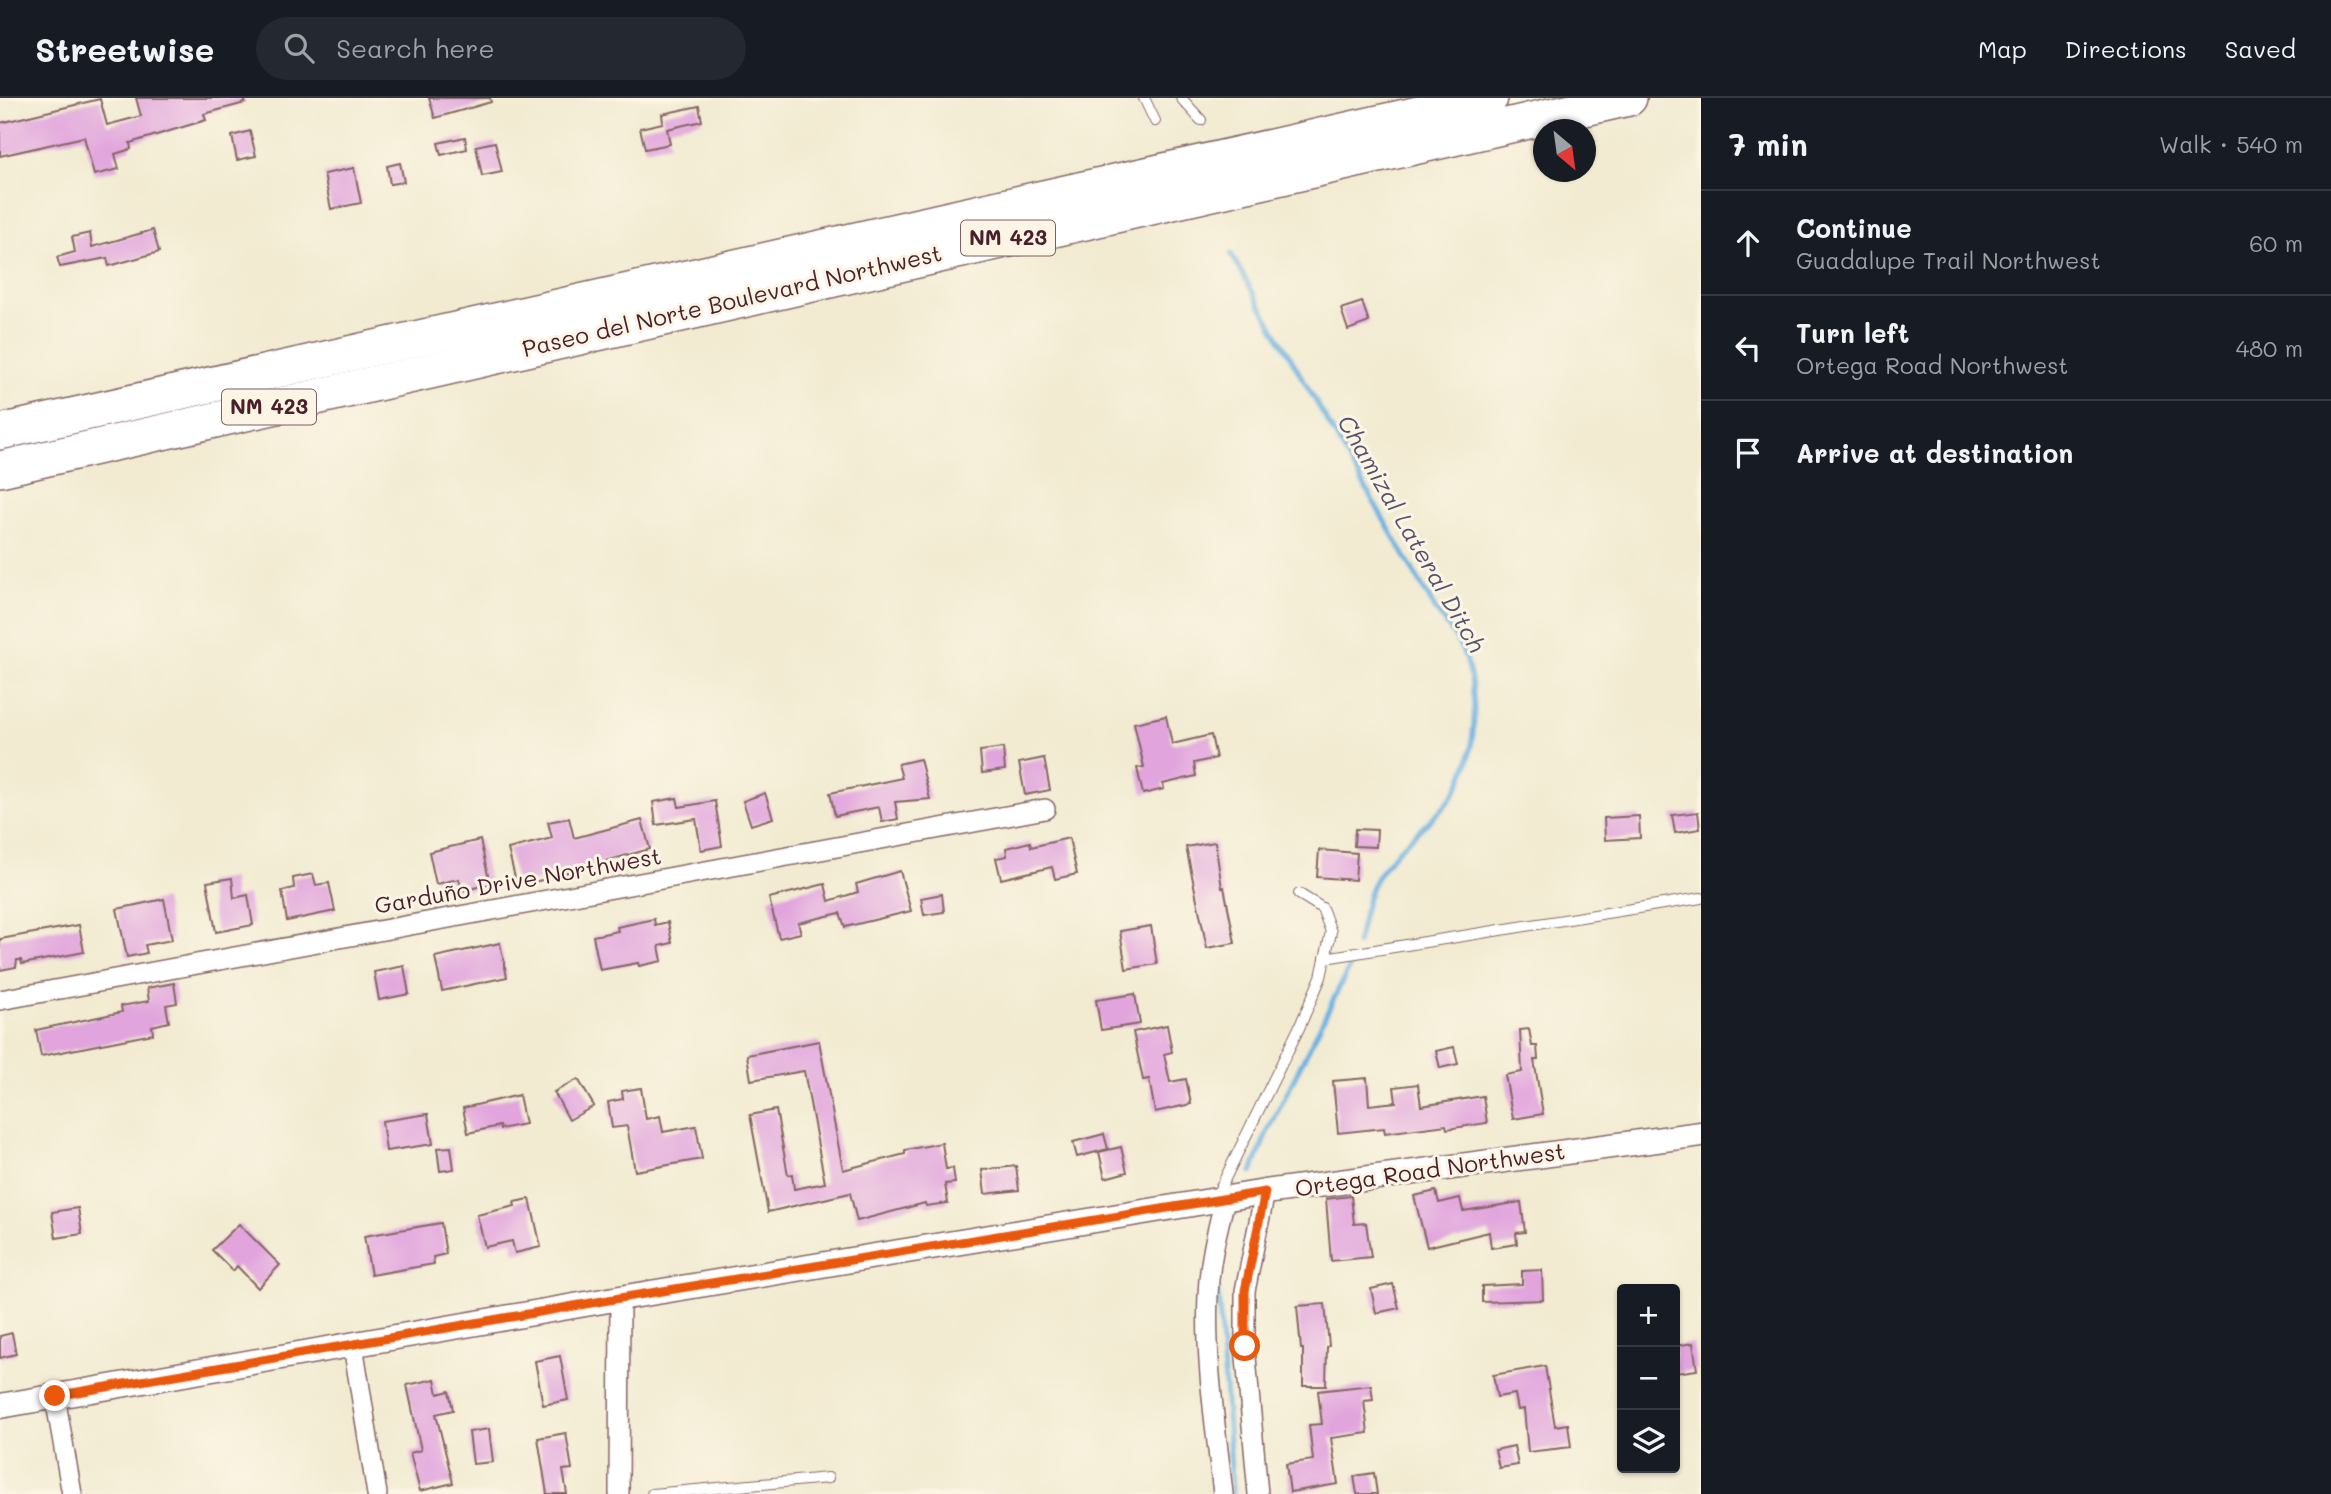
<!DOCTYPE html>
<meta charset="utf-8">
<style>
body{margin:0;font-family:Mali,sans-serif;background:#242831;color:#f1f3f6}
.controls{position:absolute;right:21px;bottom:21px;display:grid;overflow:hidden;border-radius:7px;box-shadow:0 2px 5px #0004}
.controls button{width:63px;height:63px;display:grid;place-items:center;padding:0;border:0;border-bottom:2px solid #363941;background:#171b24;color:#f1f3f6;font:35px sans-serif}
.compass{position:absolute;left:1533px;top:21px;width:63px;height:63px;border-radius:50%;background:#171b24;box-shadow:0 2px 5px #0004;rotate:151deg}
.stop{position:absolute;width:21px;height:21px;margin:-16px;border:5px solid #ea580c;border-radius:50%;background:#fff}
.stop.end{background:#ea580c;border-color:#fff;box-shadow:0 2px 7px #0008}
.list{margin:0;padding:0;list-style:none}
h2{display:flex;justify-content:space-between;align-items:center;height:91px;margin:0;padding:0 28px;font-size:30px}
h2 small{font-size:23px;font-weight:400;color:#9ea1a6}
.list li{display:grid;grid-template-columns:46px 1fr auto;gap:21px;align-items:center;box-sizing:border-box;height:105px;padding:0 28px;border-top:2px solid #363941}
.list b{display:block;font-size:26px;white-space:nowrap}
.list p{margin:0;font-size:23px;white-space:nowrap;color:#9ea1a6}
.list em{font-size:23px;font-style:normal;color:#9ea1a6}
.icon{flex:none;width:38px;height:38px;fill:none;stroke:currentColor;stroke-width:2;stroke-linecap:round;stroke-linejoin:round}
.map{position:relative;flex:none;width:1701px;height:1396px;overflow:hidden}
header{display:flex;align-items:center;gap:42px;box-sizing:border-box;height:98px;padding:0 35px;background:#171b24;border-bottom:2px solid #363941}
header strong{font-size:33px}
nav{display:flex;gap:38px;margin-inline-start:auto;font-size:24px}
.search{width:490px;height:63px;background:#242831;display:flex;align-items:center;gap:18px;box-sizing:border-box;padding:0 24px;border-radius:38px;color:#9ea1a6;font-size:26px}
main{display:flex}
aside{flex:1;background:#171b24}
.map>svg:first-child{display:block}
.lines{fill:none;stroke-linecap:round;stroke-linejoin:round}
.stream{stroke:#6ab1e1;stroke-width:5}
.building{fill:#e1a4dd}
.service-casing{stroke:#856665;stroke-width:12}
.minor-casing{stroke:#856665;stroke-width:22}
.tertiary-casing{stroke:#856665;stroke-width:27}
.motorway-casing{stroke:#856665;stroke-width:38}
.service{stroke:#fff;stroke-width:10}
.minor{stroke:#fff;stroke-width:19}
.tertiary{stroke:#fff;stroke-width:24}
.motorway{stroke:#fff;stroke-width:35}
.route{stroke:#ea580c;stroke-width:9}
.labels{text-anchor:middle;stroke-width:6;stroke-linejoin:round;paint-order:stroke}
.shield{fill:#fcf5e5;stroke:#7f5f63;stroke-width:2}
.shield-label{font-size:21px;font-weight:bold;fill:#4a1f2b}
.street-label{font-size:23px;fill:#4a1f2b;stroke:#fcf5e5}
.water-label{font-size:24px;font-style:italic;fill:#55526b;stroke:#fcf5e5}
</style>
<header>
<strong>Streetwise</strong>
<div class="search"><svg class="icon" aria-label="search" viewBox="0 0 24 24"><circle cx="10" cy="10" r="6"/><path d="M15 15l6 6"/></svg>Search here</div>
<nav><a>Map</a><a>Directions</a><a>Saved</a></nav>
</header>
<main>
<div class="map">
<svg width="1701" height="1396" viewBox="0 0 1701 1396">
<rect width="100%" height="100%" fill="#fcf5e5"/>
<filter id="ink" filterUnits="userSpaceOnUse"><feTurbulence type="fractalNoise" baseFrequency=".0143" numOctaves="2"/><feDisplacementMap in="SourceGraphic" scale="14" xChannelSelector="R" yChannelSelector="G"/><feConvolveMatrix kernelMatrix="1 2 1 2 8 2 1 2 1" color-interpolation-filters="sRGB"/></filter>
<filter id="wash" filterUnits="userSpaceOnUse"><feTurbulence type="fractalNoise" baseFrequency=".00686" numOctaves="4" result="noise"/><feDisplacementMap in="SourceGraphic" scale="28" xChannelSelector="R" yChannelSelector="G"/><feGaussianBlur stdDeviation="1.57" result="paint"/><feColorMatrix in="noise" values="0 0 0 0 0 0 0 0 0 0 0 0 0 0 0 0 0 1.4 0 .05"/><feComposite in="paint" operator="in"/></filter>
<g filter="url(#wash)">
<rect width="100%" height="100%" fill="#f2ebd2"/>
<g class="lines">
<g class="stream">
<path d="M1231,156l203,353c10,15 22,28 29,45 18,42 15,117 -17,152 -24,27 -54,46 -72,78 -9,18 -12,42 -17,62"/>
<path d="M1252,1074l14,-37 86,-173"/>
<path d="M1227,1128l8,-15"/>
<path d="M1218,1193l15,203"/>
</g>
</g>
<g id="blocks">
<g class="building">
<path d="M136,0h109v5l-41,11 2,6 -76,23 1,6 -16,5 4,15 -25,6 -10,-38 -84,19v-33l100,-24 7,26 34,-9z"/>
<path d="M429,0h61l1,4 -56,16z"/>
<path d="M699,8l3,15 -35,8 3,15 -25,5 -5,-21 23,-5 -1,-9z"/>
<path d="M250,33l6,25 -19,4 -5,-24z"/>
<path d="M465,39l2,12 -26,6 -3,-12z"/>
<path d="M495,44l7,30 -20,4 -6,-30z"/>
<path d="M400,65l4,19 -14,2 -3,-18z"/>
<path d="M354,70l7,35 -30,6 -7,-35z"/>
<path d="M153,132l6,22 -50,14 -2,-8 -47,9 -3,-10 18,-5 -3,-15 18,-4 2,14z"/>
<path d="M1362,204l7,20 -21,8 -7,-21z"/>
<path d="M1166,618l6,28 39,-9 5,23 -22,5 2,13 -33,8 1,5 -21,5 -6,-26 7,-1 -10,-44z"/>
<path d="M1003,650l2,22 -23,3 -2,-22z"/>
<path d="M1044,660l6,32 -25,5 -6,-32z"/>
<path d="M920,661l10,40 -35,3 3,17 -16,3 -3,-15 -44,9 -5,-23 72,-15 -4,-14z"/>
<path d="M765,695l8,25 -22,7 -8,-24z"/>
<path d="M677,700l2,9 36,-6 7,45 -21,4 -5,-31 -40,6 -3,-23z"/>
<path d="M1698,714l2,17 -25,4 -3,-18z"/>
<path d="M1639,718l1,22 -35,2 -1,-22z"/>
<path d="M569,720l5,20 68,-18 8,29 -84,23 1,2 -50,12 -9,-37 44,-11 -4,-16z"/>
<path d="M1355,731l22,1 -1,17 -22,-1z"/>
<path d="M1069,740l8,36 -22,5 -3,-12 -51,12 -5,-21 11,-2 -1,-8 24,-6 1,5z"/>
<path d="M480,742l10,44 -28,7 -3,-12 -23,5 -7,-32z"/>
<path d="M1215,744l7,46 2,-1 11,56 -28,5 -21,-101z"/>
<path d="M1319,752l38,3 -2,27 -38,-3z"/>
<path d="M900,773l11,40 -66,16 -5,-14 -42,10 3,10 -22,5 -10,-40 56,-14 4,17 29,-9 -2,-8z"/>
<path d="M313,776l3,11 13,-2 6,28 -48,10 -5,-30 12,-3 -1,-10z"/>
<path d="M232,780l2,20 14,-3 5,30 -37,7 -9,-50z"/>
<path d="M942,796l2,18 -20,3 -3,-17z"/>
<path d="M164,801l8,41 -27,5 2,8 -20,4 -10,-48z"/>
<path d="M654,821l1,6 13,-3 4,21 -13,3 3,15 -23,5 -1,-3 -38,7 -7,-34 25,-5 -1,-4z"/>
<path d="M79,827l5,27 -62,12 -1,-4h-4l-1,7 -16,3v-31z"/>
<path d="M1151,828l6,38 -31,5 -6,-38z"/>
<path d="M500,845l7,34 -65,14 -7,-34z"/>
<path d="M404,868l5,28 -30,6 -5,-28z"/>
<path d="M174,885l3,20 -11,2 3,17 -17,4 1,8 -112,22 -5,-26 86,-18 -1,-6 28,-5 -2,-13z"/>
<path d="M1135,896l5,30 -39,6 -5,-30z"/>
<path d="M1167,927l5,27 -8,2 6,28 16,-3 5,25 -36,8 -6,-33 -6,1 -10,-48z"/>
<path d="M1529,931l3,17h5l1,14h-4l9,54 -30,5 -8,-44 17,-3 -2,-42z"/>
<path d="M819,943l24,129 62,-16v-4l37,-7 4,26 7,-1 2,15 -10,1 3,19 -22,3 -1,-3 -68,18 -7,-28 -82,19 -18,-97 26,-5 12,65 4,-1 2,15 31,-6 -21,-112 -53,9 -4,-25z"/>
<path d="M1454,949l4,17 -18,4 -4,-17z"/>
<path d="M1367,980l2,27 27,-3 -2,-15 24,-3 3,22 62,-10 4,27 -40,6 -1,-4 -61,8 -1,-5 -46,5 -5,-52z"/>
<path d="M578,981l16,27 -25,14 -15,-28z"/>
<path d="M641,990l5,31 14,-3 3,16 33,-6 6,33 -67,12 -8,-45 -15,2 -4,-26 15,-3 -1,-8z"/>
<path d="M519,997l6,29 -25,5 -1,-3 -31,7 -5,-25z"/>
<path d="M428,1016l5,30 -47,7 -4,-30z"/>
<path d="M1104,1036l4,15 -31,8 -4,-15z"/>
<path d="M451,1049l3,22 -14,2 -3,-23z"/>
<path d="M1121,1049l6,25 -22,6 -6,-26z"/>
<path d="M1016,1068l3,24 -34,4 -3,-24z"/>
<path d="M1436,1093l3,12 21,-5 3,13 58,-9 4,30 -9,1 1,11 -26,4 -2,-16 -62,15 -13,-51z"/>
<path d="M1351,1098l3,28 12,-1 5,34 -40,4 -5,-62z"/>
<path d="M530,1101l11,48 -26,6 -3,-12 -27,6 -8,-32 38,-9 -1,-4z"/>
<path d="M78,1110l4,26 -26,4 -4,-26z"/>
<path d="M441,1125l5,31 -13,3 1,7 -63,11 -7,-39z"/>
<path d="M239,1126l41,41 -22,23 -21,-22 -4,5 -21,-21z"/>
<path d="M1542,1172l1,30 -61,2v-16l40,-2v-13z"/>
<path d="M1393,1186l6,24 -23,5 -5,-24z"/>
<path d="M1325,1206l4,42 -2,1 -1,39h-23v-37h-2l-4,-43z"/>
<path d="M12,1235l4,21 -16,4v-22z"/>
<path d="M1693,1245l4,27 -22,3v-27z"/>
<path d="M560,1258l8,44 -25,5 -8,-44z"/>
<path d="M1545,1268l10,60 13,-2 3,23 -43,5 -4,-43 -6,1 -3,-16 -18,3 -4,-22z"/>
<path d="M435,1281l3,15 11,-3 4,19 -17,4 17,69 -33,8 -10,-38 11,-3 -14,-65z"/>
<path d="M1371,1287l2,15 -9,1 4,32 -37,5 7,46 -48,8 -4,-28 27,-4 -4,-35 13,-1 -4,-33z"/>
<path d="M489,1331l4,33 -20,2 -4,-32z"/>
<path d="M566,1335l6,36 -9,1 4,24h-20l-9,-56z"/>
<path d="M1514,1348l4,19 -19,3 -4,-18z"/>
<path d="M1374,1375l3,21h-20l-3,-18z"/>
</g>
</g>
</g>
<g filter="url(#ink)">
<use href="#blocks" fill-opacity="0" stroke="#856665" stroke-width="2"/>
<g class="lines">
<defs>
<g id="service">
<path d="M1144,0l11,23"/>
<path d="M1181,0l20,22"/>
<path d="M1325,860l376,-60"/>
<path d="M1216,1099l83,-169 22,-51 10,-45 -9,-24 -23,-14"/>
<path d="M652,1396l176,-16"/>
</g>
<g id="minor">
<path d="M0,902l1045,-191"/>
<path d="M353,1247l24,149"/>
<path d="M55,1299l17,97"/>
<path d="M619,1396l1,-196"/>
<path d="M1223,1396c-7,-66 -18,-133 -15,-199 1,-33 9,-64 17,-96"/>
<path d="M1258,1396l-13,-148v-55l20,-99"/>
</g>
<path id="tertiary" d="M0,1308l620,-108 645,-106 436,-58"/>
<g id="motorway">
<path d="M0,334l1490,-334"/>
<path d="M0,371l1629,-371"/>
</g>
</defs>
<use href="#service" class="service-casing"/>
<use href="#minor" class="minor-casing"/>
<use href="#tertiary" class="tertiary-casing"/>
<use href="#motorway" class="motorway-casing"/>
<use href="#service" class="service"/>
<use href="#minor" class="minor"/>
<use href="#tertiary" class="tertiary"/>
<use href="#motorway" class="motorway"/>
</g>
</g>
<g class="lines" filter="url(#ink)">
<path class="route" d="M55,1298l565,-98 645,-106 -20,99v55"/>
</g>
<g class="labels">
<g class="shield">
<rect x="961" y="122.5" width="94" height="35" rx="5"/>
<rect x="222" y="291.5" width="94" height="35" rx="5"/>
</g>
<g class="shield-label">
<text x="1008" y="147">NM 423</text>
<text x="269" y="316">NM 423</text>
</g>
<g class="street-label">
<text transform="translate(732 203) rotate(-13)" y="8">Paseo del Norte Boulevard Northwest</text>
<text transform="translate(518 783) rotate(-10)" y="8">Garduño Drive Northwest</text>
<text transform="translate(1430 1072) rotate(-8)" y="8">Ortega Road Northwest</text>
</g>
<g class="water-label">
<text transform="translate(1411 436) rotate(60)" y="8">Chamizal Lateral Ditch</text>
</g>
</g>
</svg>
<div class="controls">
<button>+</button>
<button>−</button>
<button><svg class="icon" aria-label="layers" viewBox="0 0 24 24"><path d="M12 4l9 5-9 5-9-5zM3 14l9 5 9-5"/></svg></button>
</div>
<svg class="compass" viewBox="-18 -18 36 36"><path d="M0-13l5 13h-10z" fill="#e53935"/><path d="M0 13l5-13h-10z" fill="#9ea1a6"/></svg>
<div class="stop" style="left:1245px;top:1248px"></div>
<div class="stop end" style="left:55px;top:1298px"></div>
</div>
<aside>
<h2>7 min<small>Walk · 540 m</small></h2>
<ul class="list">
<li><svg class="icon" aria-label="ahead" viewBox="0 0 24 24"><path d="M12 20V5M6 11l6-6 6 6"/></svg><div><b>Continue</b><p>Guadalupe Trail Northwest</p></div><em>60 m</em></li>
<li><svg class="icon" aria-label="left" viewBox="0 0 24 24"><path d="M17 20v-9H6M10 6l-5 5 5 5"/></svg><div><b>Turn left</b><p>Ortega Road Northwest</p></div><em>480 m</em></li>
<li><svg class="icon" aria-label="arrive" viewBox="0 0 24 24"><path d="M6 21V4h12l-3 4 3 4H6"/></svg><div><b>Arrive at destination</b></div></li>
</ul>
</aside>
</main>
